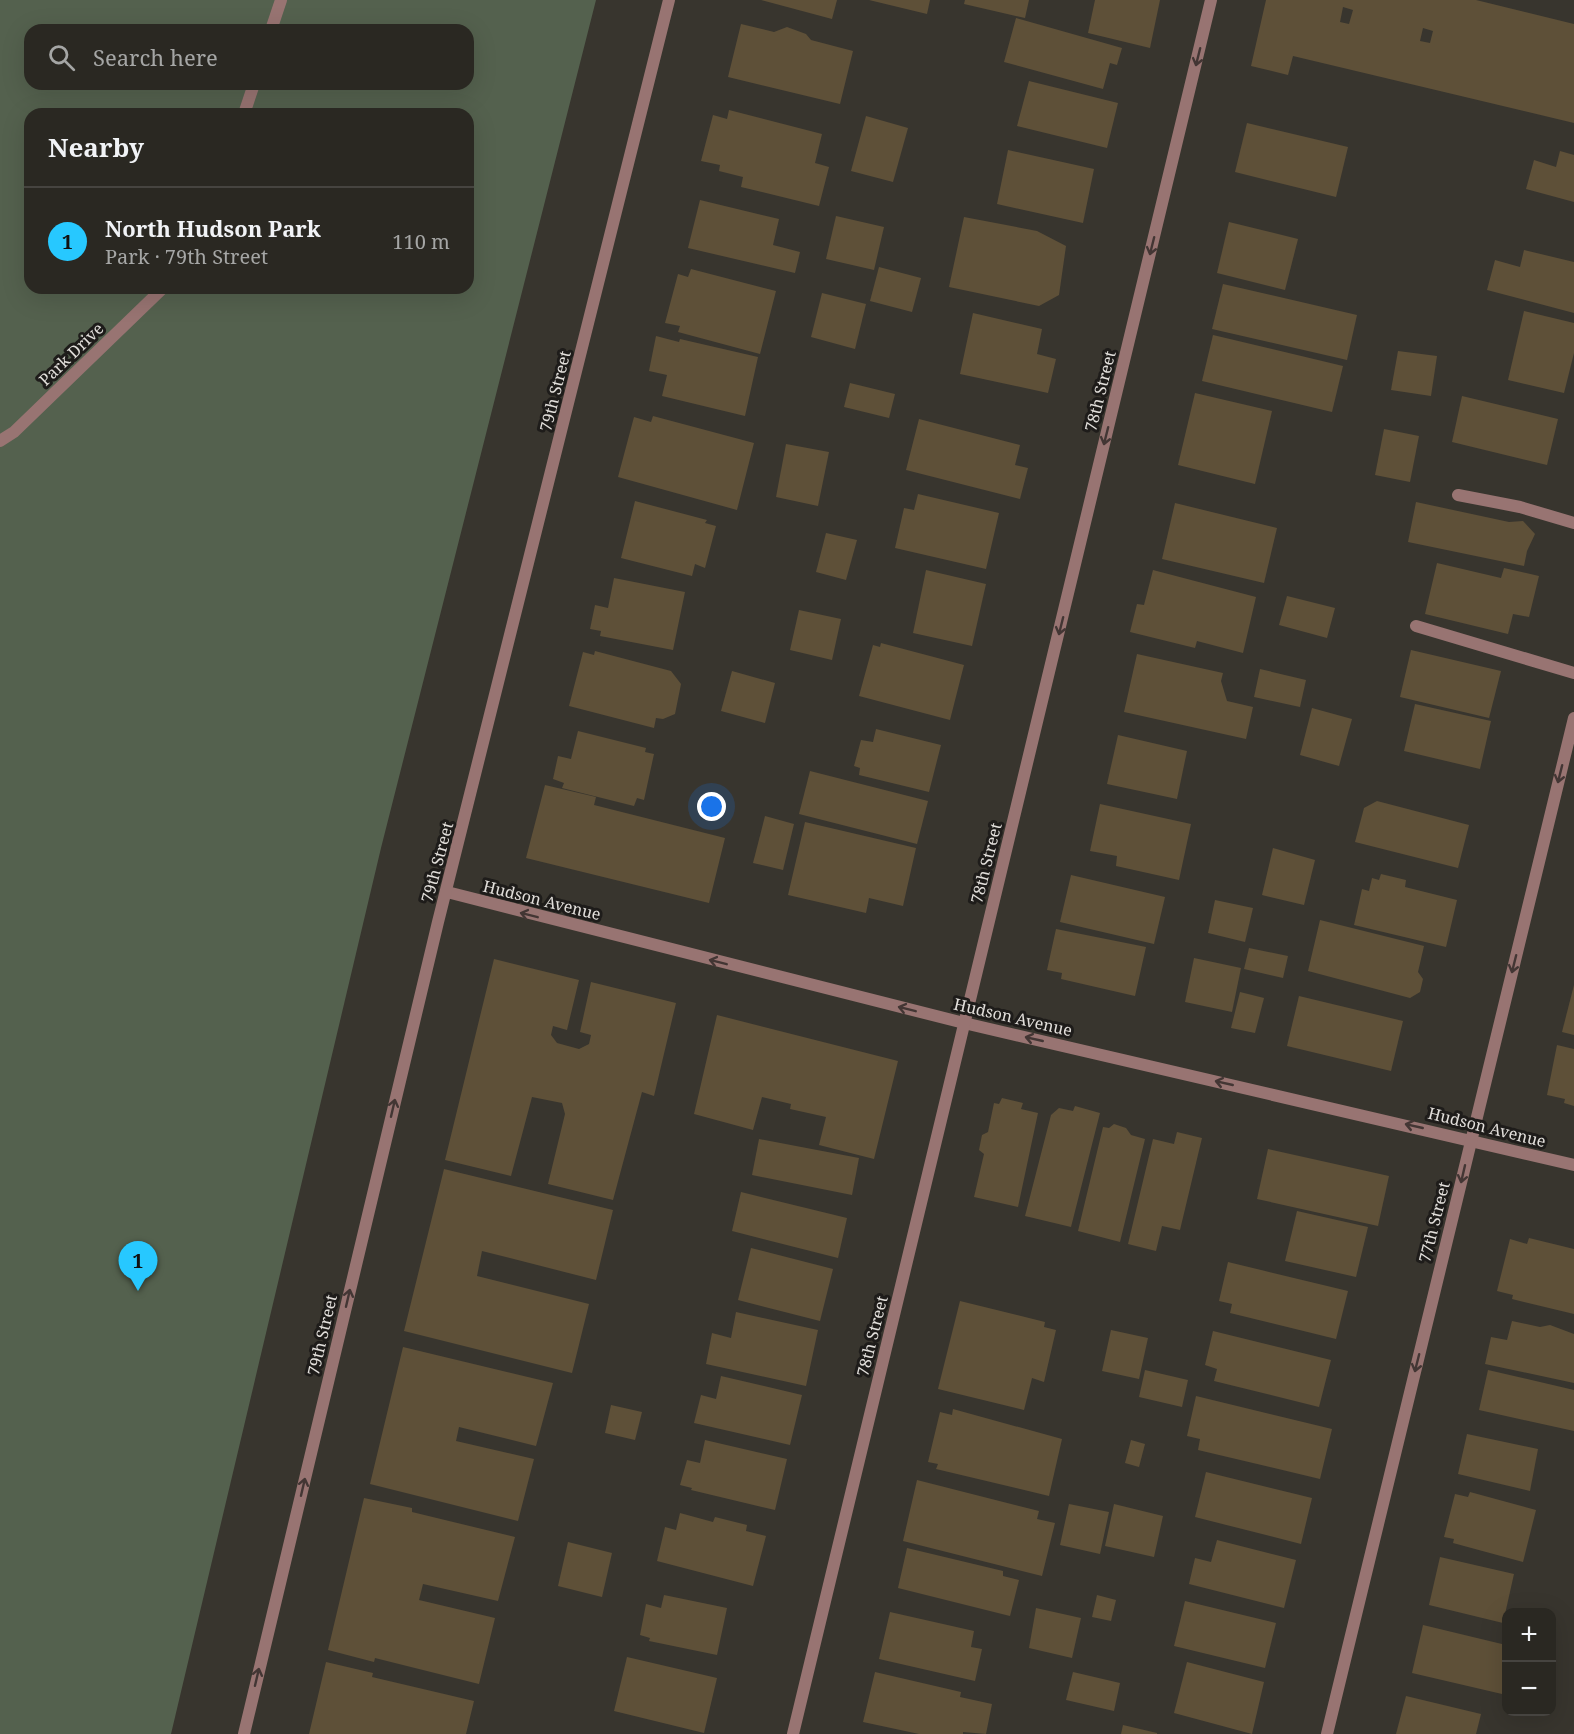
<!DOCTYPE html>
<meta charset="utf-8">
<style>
body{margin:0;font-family:"Noto Serif",serif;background:#32302a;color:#f1f3f6}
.controls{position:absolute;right:18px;bottom:18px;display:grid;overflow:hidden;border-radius:12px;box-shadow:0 6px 24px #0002}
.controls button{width:54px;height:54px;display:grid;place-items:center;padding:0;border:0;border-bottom:2px solid #464440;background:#2a2822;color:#f1f3f6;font:30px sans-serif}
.you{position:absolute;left:712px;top:807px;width:21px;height:21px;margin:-15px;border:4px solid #fff;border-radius:50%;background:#1a73e8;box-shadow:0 0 0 9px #1a73e833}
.badge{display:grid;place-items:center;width:39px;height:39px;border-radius:50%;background:#27c8ff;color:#111;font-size:20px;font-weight:700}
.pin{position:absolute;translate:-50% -50px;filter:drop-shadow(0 2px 3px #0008)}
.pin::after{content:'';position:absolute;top:32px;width:21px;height:18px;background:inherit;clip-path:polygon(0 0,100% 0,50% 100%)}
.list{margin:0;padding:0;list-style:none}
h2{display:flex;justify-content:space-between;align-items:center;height:78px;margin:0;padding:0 24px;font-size:26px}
h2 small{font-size:20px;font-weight:400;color:#a5a6a5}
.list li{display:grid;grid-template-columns:39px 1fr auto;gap:18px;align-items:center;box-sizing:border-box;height:108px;padding:0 24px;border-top:2px solid #464440}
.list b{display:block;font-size:22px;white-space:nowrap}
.list p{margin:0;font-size:20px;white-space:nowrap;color:#a5a6a5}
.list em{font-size:20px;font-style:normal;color:#a5a6a5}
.icon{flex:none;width:33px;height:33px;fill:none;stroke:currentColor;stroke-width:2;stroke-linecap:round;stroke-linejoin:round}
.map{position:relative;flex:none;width:1574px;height:1734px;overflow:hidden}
.search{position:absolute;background:#2a2822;box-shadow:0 6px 24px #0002;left:24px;top:24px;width:450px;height:66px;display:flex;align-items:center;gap:15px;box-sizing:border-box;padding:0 21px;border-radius:18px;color:#a5a6a5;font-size:22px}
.panel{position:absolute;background:#2a2822;box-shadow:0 6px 24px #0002;left:24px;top:108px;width:450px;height:186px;border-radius:18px}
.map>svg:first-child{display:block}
.green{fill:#54614e;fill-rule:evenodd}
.building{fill:#5e5038;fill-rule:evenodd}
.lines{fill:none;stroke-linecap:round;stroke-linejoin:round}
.service{stroke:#987472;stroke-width:12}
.minor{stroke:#987472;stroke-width:12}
.tertiary{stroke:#987472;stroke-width:12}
.oneway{stroke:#433634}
.labels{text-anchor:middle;stroke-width:6;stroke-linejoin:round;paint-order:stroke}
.street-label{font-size:16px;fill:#e2dfdb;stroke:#1e1c1a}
</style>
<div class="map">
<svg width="1574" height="1734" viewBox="0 0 1574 1734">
<rect width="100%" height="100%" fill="#38352e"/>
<path class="green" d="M0,0h596l-215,848 -210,886h-171zM30,30h438v54h-438zM30,114h438v174h-438z"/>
<g class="building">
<path d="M761,0h76l-5,19z"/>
<path d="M869,0h61l-3,14z"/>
<path d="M965,0h64l-4,18 -61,-14z"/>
<path d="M1095,0h65l-10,48 -62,-15z"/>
<path d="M1266,0h210l98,24v99l-281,-67 -5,19 -37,-9zM1343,7l10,3 -4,14 -9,-2zM1423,28l10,3 -3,12 -10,-2z"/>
<path d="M1016,18l106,30 -5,17 -7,-2 -7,26 -99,-27z"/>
<path d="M741,24l33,8 13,-5 19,7 5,6 42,11 -13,53 -112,-27z"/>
<path d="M1029,81l89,22 -11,45 -90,-22z"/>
<path d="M729,110l93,24 -7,29 14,4 -10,39 -78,-19 2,-10 -24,-6 1,-6 -19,-4 12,-46 14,4z"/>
<path d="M866,116l42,12 -15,54 -42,-11z"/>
<path d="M1247,123l101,24 -12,50 -101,-25z"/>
<path d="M1008,150l86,19 -11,54 -86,-19z"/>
<path d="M1560,151l14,4v47l-48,-13 8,-29 22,7z"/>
<path d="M700,200l79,19 -6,26 27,7 -5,21 -107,-25z"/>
<path d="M836,216l48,11 -10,43 -48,-11z"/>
<path d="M964,217l73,14 29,15 -7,49 -20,11 -90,-19z"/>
<path d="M1229,222l69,17 -13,51 -68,-17z"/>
<path d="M1524,250l50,12v51l-87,-23 8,-30 25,7z"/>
<path d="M879,267l42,11 -9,34 -42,-11z"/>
<path d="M691,269l85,22 -16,63 -82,-22 2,-6 -15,-3 13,-49 10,3z"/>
<path d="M1223,284l134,31 -10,45 -135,-31z"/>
<path d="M822,293l44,11 -11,45 -44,-12z"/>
<path d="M1524,311l50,12v30l-10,40 -56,-13z"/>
<path d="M973,313l69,16 -5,25 19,5 -8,34 -88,-19z"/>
<path d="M1213,335l130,31 -11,46 -130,-31z"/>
<path d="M656,336l23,6 1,-3 78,18 -13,59 -83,-20 5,-21 -18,-4z"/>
<path d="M1398,351l39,5 -6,40 -40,-6z"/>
<path d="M850,383l45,11 -6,24 -45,-11z"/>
<path d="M1195,393l77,18 -17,73 -77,-19z"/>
<path d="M1462,396l96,23 -11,46 -95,-23z"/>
<path d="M653,416l101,27 -17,67 -119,-33 16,-60 17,5z"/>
<path d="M919,419l101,26 -5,20 13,3 -8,31 -114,-29z"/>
<path d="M1384,429l35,7 -9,46 -35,-7z"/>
<path d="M786,444l43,8 -11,54 -42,-9z"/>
<path d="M918,494l81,19 -13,56 -91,-21 9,-40 10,2z"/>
<path d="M635,501l72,19 -2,3 11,3 -11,42 -10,-4 -3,12 -71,-18z"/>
<path d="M1416,502l93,20 14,-1 12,13 -8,17 -3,15 -116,-24z"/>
<path d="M1175,503l102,25 -13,55 -102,-24z"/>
<path d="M826,533l31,7 -11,40 -30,-8z"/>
<path d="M1437,563l64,15 3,-10 35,8 -10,41 -16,-3 -5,20 -83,-20z"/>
<path d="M926,570l60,14 -14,62 -59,-13z"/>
<path d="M1153,570l103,27 -13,56 -46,-12 -2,7 -65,-16 7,-28 7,1z"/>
<path d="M614,578l71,14 -12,58 -73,-14 1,-5 -11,-2 5,-24 13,3z"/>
<path d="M1287,596l48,12 -8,30 -48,-13z"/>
<path d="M799,610l42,9 -9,41 -42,-10z"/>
<path d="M881,643l83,22 -14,55 -91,-24 14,-51 7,2z"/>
<path d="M1411,650l90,21 -12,47 -89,-21z"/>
<path d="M595,651l76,20 10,13 -6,30 -12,5 -7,-1 -2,10 -85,-22 14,-54 11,3z"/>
<path d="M1137,654l86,19 -2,8 6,20 26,6 -7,32 -122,-27z"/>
<path d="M1260,669l46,11 -6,27 -46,-10z"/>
<path d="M732,671l43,12 -10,40 -44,-12z"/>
<path d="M1415,704l76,17 -11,48 -76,-18z"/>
<path d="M1312,708l40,11 -13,47 -39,-11z"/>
<path d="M876,729l65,16 -12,47 -70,-17 1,-7 -6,-2 7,-26 12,2z"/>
<path d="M578,731l68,17 -1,4 9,2 -10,46 -7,-2 -3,8 -72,-18 2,-5 -11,-4 5,-23 13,3z"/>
<path d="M1118,735l69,16 -10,48 -70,-15z"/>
<path d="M810,771l118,30 -11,43 -118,-30z"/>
<path d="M545,785l51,12 -2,8 131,33 -16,65 -183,-45z"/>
<path d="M1377,801l92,24 -11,43 -103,-26 9,-34z"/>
<path d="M1100,804l91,20 -12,56 -63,-14 1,-10 -27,-5z"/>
<path d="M765,816l29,8 -11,46 -30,-7z"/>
<path d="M805,822l111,26 -13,58 -34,-8 -3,15 -78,-18z"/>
<path d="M1273,848l42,12 -11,45 -42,-10z"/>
<path d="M1381,874l25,6 -1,7 52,13 -11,47 -92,-22 8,-36 7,2 3,-13 7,2z"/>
<path d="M1071,875l94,22 -11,47 -94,-22z"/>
<path d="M1215,900l38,8 -8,34 -37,-9z"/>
<path d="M1320,920l104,26 -6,26 5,7 -3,13 -10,6 -102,-27z"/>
<path d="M1056,929l90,18 -11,49 -74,-17 1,-6 -15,-3z"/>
<path d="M1249,948l39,8 -5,22 -39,-9z"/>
<path d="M1194,958l47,10 -9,44 -47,-10z"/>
<path d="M494,959l85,21 -12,50 -14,-4 -2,9 6,8 22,6 10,-5 2,-9 -11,-3 11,-50 85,21 -22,93 -12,-4 -29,108 -65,-16 17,-70 -3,-11 -30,-6 -21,79 -66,-16z"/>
<path d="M1574,985v50l-12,-3z"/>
<path d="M1240,992l24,6 -9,35 -24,-5z"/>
<path d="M1299,996l104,25 -12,50 -104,-25z"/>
<path d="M717,1015l181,46 -24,98 -55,-14 7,-28 -36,-8 1,-5 -29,-7 -9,33 -59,-16z"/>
<path d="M1557,1045l17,4v57l-10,-3 1,-4 -18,-4z"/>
<path d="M1002,1098l21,5 -2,6 17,4 -20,94 -44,-10 10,-43 -5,-4 3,-15 6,-3 6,-29 5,1z"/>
<path d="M1075,1106l25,7 -29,114 -46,-11 26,-101 8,-7 14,3z"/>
<path d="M1114,1124l12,4 5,7 14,4 -25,103 -42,-11 25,-104 6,1z"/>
<path d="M1177,1132l25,6 -22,92 -18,-4 -6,25 -28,-7 25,-105 21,5z"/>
<path d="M759,1139l100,19 -7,37 -100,-20z"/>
<path d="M1268,1149l121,27 -11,50 -121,-27z"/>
<path d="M444,1169l169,41 -17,70 -114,-29 -5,25 112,28 -17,69 -168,-42z"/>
<path d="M741,1192l106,26 -9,40 -106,-27z"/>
<path d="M1297,1211l71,16 -12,50 -71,-16z"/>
<path d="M1529,1238l45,11v65l-62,-15 1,-4 -16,-4 13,-52 17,5z"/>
<path d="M751,1248l82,21 -13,52 -82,-21z"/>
<path d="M1228,1262l120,29 -12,48 -106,-26 2,-9 -13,-3z"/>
<path d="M960,1301l85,21 -1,5 12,3 -12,52 -12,-4 -8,32 -86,-21z"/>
<path d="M736,1312l82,18 -12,56 -100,-22 6,-31 19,5z"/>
<path d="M1512,1321l28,6 10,-2 24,9v49l-89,-19 6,-27 16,3z"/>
<path d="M1111,1330l37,8 -9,41 -37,-8z"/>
<path d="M1213,1331l118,29 -12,47 -105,-26 3,-12 -12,-4z"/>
<path d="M403,1347l150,36 -17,63 -77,-19 -3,14 78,18 -16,62 -148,-37z"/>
<path d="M1145,1370l43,10 -6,27 -43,-10z"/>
<path d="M1488,1370l86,20v41l-95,-21z"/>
<path d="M721,1376l81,19 -12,50 -96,-22 7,-28 15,4z"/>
<path d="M1196,1396l136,33 -12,50 -122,-29 2,-11 -13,-3z"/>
<path d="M611,1405l31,7 -7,28 -30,-7z"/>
<path d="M953,1409l109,30 -13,57 -113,-27 2,-5 -10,-2 12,-50 12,3z"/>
<path d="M1467,1434l71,15 -8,42 -72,-17z"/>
<path d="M705,1440l82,19 -12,51 -84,-20 1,-2 -12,-3 7,-25 13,3z"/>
<path d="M1131,1440l14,4 -6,23 -14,-4z"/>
<path d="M1206,1472l106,26 -11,46 -106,-27z"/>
<path d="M917,1480l122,31 -2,8 18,4 -13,53 -139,-35z"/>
<path d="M1470,1492l66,18 -13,52 -70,-19 1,-4 -10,-2 11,-43 13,3z"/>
<path d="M364,1498l48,10v4l103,25 -17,64 -75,-17 -4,16 76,18 -16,66 -104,-26 -1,4 -46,-12z"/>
<path d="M1069,1504l40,8 -9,42 -40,-9z"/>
<path d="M1114,1504l49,12 -9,41 -49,-11z"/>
<path d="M680,1513l33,9 2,-5 32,8 -1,6 20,5 -13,50 -96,-25 8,-34 11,3z"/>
<path d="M1217,1540l79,20 -12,48 -95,-24 6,-26 16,4z"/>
<path d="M568,1542l44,11 -10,44 -44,-11z"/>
<path d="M907,1548l96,23v5l16,4 -9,36 -112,-28z"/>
<path d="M1440,1557l74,17 -11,49 -74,-18z"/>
<path d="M664,1595l63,13 -10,47 -68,-14 1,-3 -10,-3 6,-31 15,4z"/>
<path d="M1097,1595l19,5 -5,21 -19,-4z"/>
<path d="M1185,1601l91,22 -11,45 -91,-22z"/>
<path d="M1036,1608l45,10 -9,40 -43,-10z"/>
<path d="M890,1612l84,19 -3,16 11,2 -7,32 -96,-22z"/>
<path d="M1423,1625l83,20v30l-4,19 -90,-21z"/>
<path d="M627,1657l90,21 -13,55 -90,-22z"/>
<path d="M326,1662l47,11 -1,4 102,24 -8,33h-157z"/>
<path d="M1187,1662l77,20 -12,52 -78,-21z"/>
<path d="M875,1672l86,20 -1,5 32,7 -6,30 -23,-2v2h-44l-56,-12z"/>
<path d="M1073,1672l47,11 -6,28 -48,-11z"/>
<path d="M1406,1696l75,18 -5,20h-80z"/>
<path d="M1123,1725l34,8v1h-36z"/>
</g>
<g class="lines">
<g class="service">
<path d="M1458,495l62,12 54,16"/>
<path d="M1416,626l158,47"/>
</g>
<g class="minor">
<path d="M271,30l10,-30"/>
<path d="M244,114l10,-30"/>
<path d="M0,441l14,-9 149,-144"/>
<path d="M447,892l517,131 610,142"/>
<path d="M793,1734l418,-1734"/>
<path d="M1327,1734l247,-1016"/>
</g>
<path class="tertiary" d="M244,1734l194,-812 231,-922"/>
</g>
<defs><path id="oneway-shaft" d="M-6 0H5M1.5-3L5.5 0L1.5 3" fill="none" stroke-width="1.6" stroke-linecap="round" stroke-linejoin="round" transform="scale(1.5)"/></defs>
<g class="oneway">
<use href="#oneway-shaft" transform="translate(1198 57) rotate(104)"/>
<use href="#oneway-shaft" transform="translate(1152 246) rotate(104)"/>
<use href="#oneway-shaft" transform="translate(1106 436) rotate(104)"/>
<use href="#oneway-shaft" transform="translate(1061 626) rotate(104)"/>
<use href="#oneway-shaft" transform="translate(1560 774) rotate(104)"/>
<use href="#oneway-shaft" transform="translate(529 915) rotate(-166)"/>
<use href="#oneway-shaft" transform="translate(718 962) rotate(-166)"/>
<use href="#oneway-shaft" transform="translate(1514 964) rotate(104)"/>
<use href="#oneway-shaft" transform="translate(907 1009) rotate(-166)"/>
<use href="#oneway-shaft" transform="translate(1034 1039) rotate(-167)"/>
<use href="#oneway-shaft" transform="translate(1224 1083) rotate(-167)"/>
<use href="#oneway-shaft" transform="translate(393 1108) rotate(-77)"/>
<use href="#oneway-shaft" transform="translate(1414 1126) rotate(-167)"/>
<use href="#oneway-shaft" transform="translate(1463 1174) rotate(103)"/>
<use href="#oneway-shaft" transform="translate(348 1298) rotate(-77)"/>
<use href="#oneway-shaft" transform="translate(1417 1363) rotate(104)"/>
<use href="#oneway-shaft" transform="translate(303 1487) rotate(-77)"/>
<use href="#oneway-shaft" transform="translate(257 1677) rotate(-77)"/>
</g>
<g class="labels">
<g class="street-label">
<text transform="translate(71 354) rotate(-44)" y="6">Park Drive</text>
<text transform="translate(555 391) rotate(-76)" y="6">79th Street</text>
<text transform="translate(1100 391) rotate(-76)" y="6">78th Street</text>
<text transform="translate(437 862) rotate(-75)" y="6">79th Street</text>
<text transform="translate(986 863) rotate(-76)" y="6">78th Street</text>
<text transform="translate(542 900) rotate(14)" y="6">Hudson Avenue</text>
<text transform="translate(1013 1017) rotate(13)" y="6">Hudson Avenue</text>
<text transform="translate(1487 1127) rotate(14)" y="6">Hudson Avenue</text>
<text transform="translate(1434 1222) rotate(-76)" y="6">77th Street</text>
<text transform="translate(322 1335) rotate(-77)" y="6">79th Street</text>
<text transform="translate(872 1336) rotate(-76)" y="6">78th Street</text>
</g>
</g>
</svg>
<div class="controls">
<button>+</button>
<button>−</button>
</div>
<div class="you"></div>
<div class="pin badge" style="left:138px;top:1291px">1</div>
<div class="search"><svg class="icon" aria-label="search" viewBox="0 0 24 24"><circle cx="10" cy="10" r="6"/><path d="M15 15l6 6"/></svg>Search here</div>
<section class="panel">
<h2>Nearby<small></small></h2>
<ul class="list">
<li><span class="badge">1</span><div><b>North Hudson Park</b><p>Park · 79th Street</p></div><em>110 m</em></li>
</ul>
</section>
</div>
